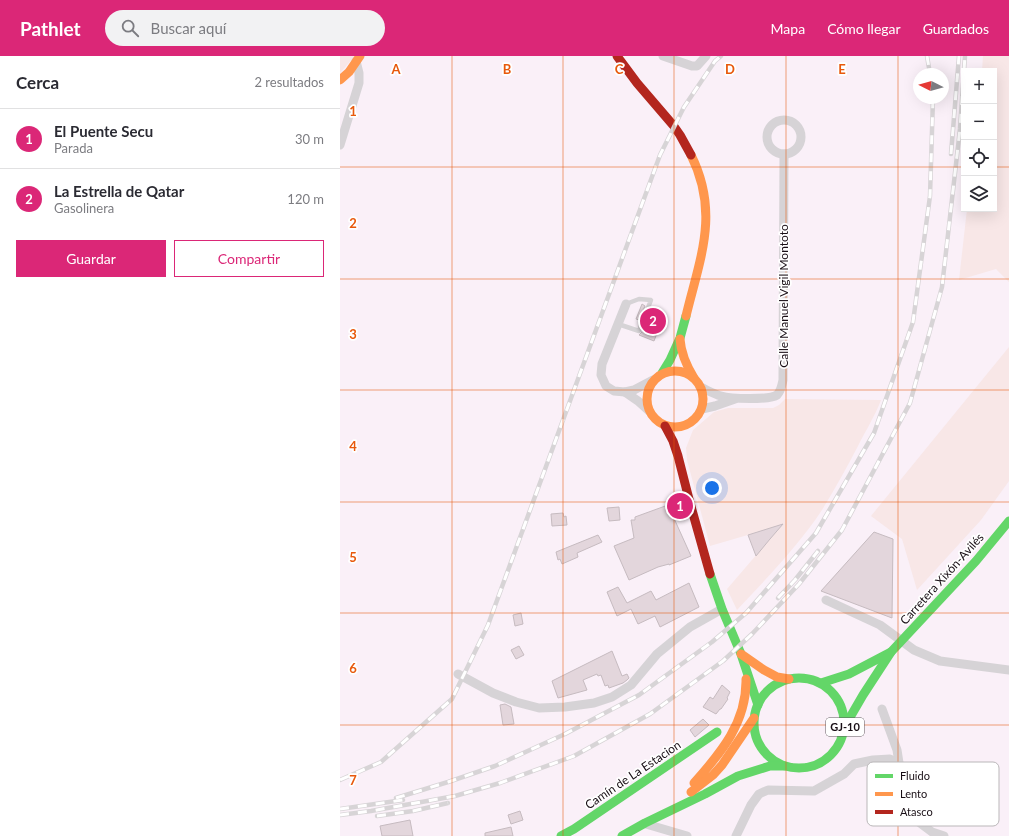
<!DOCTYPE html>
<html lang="es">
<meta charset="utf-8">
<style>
body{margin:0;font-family:Lato,sans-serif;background:#f2f2f3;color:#2b2b33}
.controls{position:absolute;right:12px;top:12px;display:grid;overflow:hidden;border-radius:0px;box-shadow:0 4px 16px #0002}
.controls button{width:36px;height:36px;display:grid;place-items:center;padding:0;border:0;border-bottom:1px solid #e1e1e2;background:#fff;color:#2b2b33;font:20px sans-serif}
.compass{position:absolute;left:573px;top:12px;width:36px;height:36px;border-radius:50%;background:#fff;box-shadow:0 4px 16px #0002;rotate:276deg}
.you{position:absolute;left:372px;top:432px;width:14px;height:14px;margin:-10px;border:3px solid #fff;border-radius:50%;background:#1a73e8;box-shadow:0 0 0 6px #1a73e833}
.badge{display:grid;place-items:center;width:26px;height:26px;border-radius:50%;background:#db2777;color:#fff;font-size:13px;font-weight:700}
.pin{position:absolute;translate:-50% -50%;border:2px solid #fff;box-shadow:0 1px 4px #0006}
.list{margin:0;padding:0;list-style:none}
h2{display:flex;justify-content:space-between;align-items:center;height:52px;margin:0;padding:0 16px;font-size:17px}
h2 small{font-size:13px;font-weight:400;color:#7c7c81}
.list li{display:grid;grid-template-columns:26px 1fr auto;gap:12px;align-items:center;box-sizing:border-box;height:60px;padding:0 16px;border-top:1px solid #e1e1e2}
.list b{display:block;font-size:15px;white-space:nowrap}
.list p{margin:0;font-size:13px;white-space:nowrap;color:#7c7c81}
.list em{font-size:13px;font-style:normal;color:#7c7c81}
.actions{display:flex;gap:8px;padding:12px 16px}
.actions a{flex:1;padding:9px 0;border:1px solid #db2777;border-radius:0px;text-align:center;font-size:14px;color:#db2777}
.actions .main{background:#db2777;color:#fff}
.icon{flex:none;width:22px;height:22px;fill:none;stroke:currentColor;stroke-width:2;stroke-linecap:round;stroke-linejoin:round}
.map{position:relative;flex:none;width:669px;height:780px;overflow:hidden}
header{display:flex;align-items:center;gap:24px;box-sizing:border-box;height:56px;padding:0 20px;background:#db2777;color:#fff}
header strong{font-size:19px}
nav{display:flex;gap:22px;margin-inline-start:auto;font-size:14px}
.search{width:280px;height:36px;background:#f2f2f3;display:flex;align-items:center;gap:10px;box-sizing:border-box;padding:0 14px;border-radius:22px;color:#7c7c81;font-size:15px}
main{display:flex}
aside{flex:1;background:#fff}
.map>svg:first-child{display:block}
.green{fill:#f8e7e7}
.building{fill:#e3d6dc;stroke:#c6bbc0}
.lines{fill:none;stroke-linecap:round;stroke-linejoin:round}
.lane{stroke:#d6d3d6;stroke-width:4.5}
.street{stroke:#d6d3d6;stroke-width:9}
.fast{stroke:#63d668;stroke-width:9}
.slow{stroke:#ff974d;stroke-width:9}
.jam{stroke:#b3261e;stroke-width:9}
.rail-casing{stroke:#d7d4d6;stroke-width:4.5}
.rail{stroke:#fff;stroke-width:3;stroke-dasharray:9;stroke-linecap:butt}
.grid{fill:none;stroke:#e8590c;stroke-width:1;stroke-opacity:0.55}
.labels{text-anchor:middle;stroke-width:3.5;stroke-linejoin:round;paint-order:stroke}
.shield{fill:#fff;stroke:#5d565b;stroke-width:1}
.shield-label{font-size:11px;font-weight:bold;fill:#180e15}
.street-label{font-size:12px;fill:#180e15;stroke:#fff}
.key{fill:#fff;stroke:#bab7b9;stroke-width:1}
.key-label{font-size:11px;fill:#180e15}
.grid-label{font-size:13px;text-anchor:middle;font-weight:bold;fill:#e8590c;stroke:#fff;stroke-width:3.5;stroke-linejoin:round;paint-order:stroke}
</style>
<header>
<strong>Pathlet</strong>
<div class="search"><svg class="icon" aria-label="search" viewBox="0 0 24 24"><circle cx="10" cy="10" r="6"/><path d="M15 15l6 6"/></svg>Buscar aquí</div>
<nav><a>Mapa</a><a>Cómo llegar</a><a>Guardados</a></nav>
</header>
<main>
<aside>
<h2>Cerca<small>2 resultados</small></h2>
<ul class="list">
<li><span class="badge">1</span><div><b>El Puente Secu</b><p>Parada</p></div><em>30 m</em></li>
<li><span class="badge">2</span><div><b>La Estrella de Qatar</b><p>Gasolinera</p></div><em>120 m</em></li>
</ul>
<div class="actions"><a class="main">Guardar</a><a>Compartir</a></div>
</aside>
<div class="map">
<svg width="669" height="780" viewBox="0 0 669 780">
<rect width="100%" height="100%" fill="#faf0f8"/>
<g class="green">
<path d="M0,0h15l-15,17z"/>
<path d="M643,0h26v226l-13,-13 -37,11 8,-71h27v-138h-12z"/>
<path d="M669,291v134l-28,39 -64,70 -15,-51 -31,-23z"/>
<path d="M445,343l96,1c-6,16 -15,30 -23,46 -11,21 -23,43 -36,64 -23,35 -56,69 -85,100l-10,-21 55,-64 -72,21 -23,-86 -1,-12 7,-18 21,-18 14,-4h45l6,-3z"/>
</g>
<g class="building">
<path d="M302,248l3,2 -6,14 -3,-1z"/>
<path d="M309,259l13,5 -8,21 -15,-6 3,-3z"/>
<path d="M328,449l23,51 -22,9v-1l-11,3 -29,13 -15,-34 20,-8 -3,-18h4v-3z"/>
<path d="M279,451l1,13 -11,1 -2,-13z"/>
<path d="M223,457l1,4 2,-1 1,9 -15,1 -1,-12z"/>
<path d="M443,468l-13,15 -14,17 -8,-21z"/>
<path d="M534,476l19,7 -1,79 -71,-27z"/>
<path d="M258,479l4,7 -25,11 1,4 -16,7 -2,-5 -2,1 -2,-8z"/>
<path d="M349,527l10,24 -39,20 -5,-11 -17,8 -7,-15 -14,7 -10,-24 11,-5 9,16 24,-12 5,9z"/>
<path d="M181,557l2,11 -8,2 -2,-11z"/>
<path d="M179,590l5,9 -8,4 -5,-9z"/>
<path d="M272,595l10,25 5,-2 2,4 -2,2 -4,3 -14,5 -1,-3 -3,1 -4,-11 -3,1 -1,-2 -14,6 4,10 -29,8 -6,-17z"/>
<path d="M382,629l8,7 -3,6 1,1 -7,10h-1l-4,5 -13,-7 7,-10 3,2z"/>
<path d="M165,648l6,3 3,17 -11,1 -3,-20z"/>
<path d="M363,663l6,6 -14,12 -5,-7z"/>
<path d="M180,755l3,9 -12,4 -3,-9z"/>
<path d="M70,764l3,16h-31l-2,-10z"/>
<path d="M171,771l2,9h-28v-3z"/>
</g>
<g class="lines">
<path class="lane" d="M278,268l21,7 12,-31 -12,-1 -13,5"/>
<g class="street">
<path d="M323,0l29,10h5l9,-10"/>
<circle cx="444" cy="81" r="17"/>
<path d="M0,89l19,-62v-10l-3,-12"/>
<path d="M286,248l-24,60 -1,11 5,11 8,5 11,1 9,-2 19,-10"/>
<path d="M360,331c7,3 14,7 21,9 9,3 49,4 56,-1 4,-4 5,-10 6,-15l1,-226"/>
<path d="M285,336l13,9 11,10"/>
<path d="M362,353l13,-3 20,-7"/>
<path d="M486,544l54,25 34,25 26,11 69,9"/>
<path d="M118,618l35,19 23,9 23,6 26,-1 29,-4 18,-6 19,-12 26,-31 33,-27 32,-18"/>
<path d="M542,653l15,41 2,13 4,9 10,38 7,13 12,9 12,4"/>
<path d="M306,768l41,12"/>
<path d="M396,780l15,-31 8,-11 9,-4 46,1 30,-17 10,-10 19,-4 17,-1 9,4"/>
</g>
<g class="fast">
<path d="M322,317l8,-13 10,-22 6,-22"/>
<path d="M370,518l12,35 19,45 17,51"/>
<circle cx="459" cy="667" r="45"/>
<path d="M481,627l28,-9 42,-22"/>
<path d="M505,670l18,-31 28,-43 85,-91 33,-40"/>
<path d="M221,780l13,-7 143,-97"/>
<path d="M282,780l23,-13 60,-29 33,-18 32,-10h14"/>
</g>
<g class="slow">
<path d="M0,24l9,-8 11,-16"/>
<path d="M346,260c14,-58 34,-103 5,-161"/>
<path d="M340,283c1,15 6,26 14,39"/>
<circle cx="335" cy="343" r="28"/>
<path d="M401,598l23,16 13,7 12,2"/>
<path d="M354,727c27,-30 53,-61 52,-104"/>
<path d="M351,736l22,-17 9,-10 32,-47"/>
</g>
<g class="jam">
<path d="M277,0l20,27 36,42 7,10 11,20"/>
<path d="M325,370l8,15 5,15 12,47 20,71"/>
</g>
<defs>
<g id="rail">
<path d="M587,0l3,18"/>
<path d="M611,98l8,-98"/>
<path d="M438,542l17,-18 23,-29"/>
<path d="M0,724l41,-18 71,-63 36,-74 172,-470 24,-48 31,-46 6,-5"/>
<path d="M56,742l52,-16 47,-16 70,-32 74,-39 73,-53 34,-29 70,-80 58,-100 39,-111 17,-126 3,-98"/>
<path d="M0,753l63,-9"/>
<path d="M0,759l31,-4 84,-15 45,-13 74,-27 76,-42 73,-53 29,-27 47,-50 43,-54 68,-127 32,-116 18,-158 5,-73"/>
<path d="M37,760l36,-5 35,-8"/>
</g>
</defs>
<use href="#rail" class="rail-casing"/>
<use href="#rail" class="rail"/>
</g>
<path class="grid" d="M112,0v780M223,0v780M334,0v780M446,0v780M558,0v780M0,111h624M654,111h15M0,223h669M0,334h669M0,446h669M0,557h669M0,669h669"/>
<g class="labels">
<rect class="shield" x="486" y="662" width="38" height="18" rx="3"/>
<g class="shield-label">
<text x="505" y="675">GJ-10</text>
</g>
<g class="street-label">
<text transform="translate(444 240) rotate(-90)" y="4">Calle Manuel Vigil Montoto</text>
<text transform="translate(602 523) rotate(-48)" y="4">Carretera Xixón-Avilés</text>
<text transform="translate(293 719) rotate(-34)" y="4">Camín de La Estacion</text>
</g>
</g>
<rect x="527" y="706" width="132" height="64" rx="6" class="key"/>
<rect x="535" y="718" width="18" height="4" fill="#63d668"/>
<rect x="535" y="736" width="18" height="4" fill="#ff974d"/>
<rect x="535" y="754" width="18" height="4" fill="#b3261e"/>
<g class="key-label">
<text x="560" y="724">Fluido</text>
<text x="560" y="742">Lento</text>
<text x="560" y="760">Atasco</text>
</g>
<g class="grid-label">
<text x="56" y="18">A</text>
<text x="167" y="18">B</text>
<text x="279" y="18">C</text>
<text x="390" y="18">D</text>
<text x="502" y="18">E</text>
<text x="13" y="60">1</text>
<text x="13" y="172">2</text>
<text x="13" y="283">3</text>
<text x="13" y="395">4</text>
<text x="13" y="506">5</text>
<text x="13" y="617">6</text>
<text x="13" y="729">7</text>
</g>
</svg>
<div class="controls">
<button>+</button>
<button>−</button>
<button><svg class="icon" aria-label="locate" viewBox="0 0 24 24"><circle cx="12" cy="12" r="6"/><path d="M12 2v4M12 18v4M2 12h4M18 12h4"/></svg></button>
<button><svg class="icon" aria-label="layers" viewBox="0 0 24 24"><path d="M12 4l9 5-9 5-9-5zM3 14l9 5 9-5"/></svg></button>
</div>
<svg class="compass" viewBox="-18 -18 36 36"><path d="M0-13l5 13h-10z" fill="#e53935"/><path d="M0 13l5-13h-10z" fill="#7c7c81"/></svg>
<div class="you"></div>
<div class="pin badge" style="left:340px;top:450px">1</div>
<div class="pin badge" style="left:313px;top:265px">2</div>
</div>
</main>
